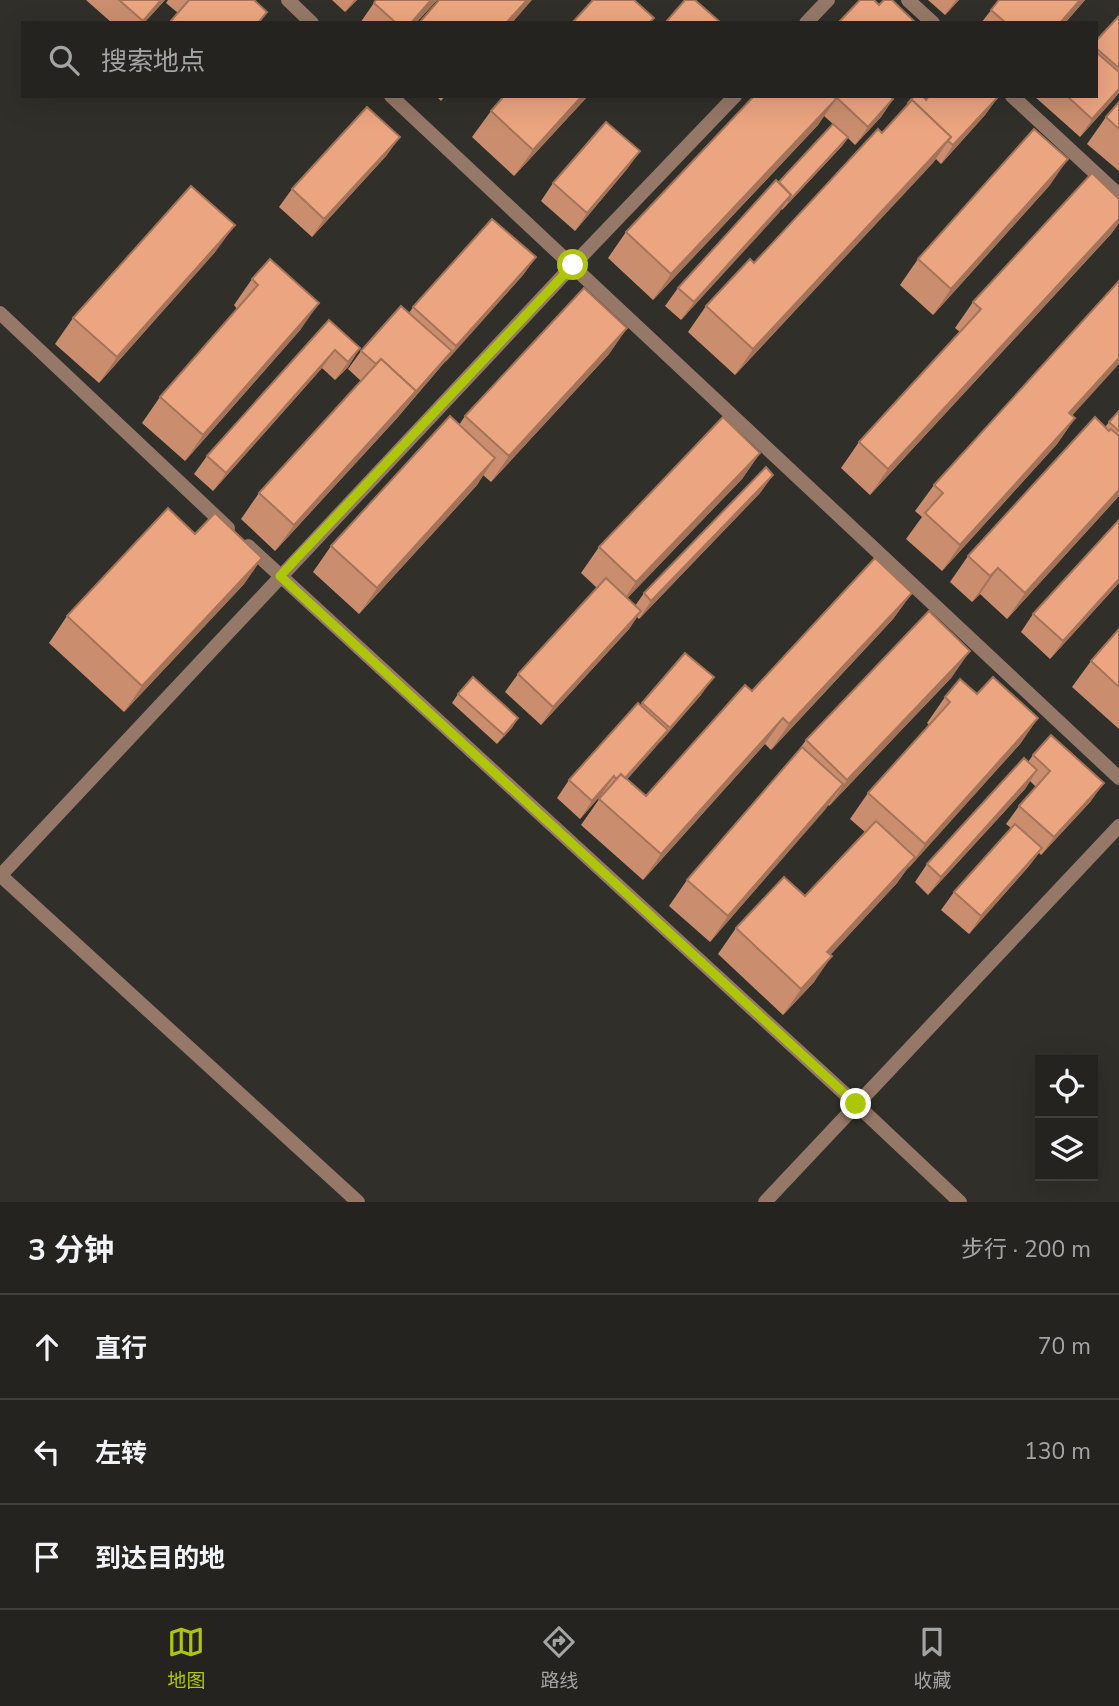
<!DOCTYPE html>
<html lang="zh">
<meta charset="utf-8">
<style>
body{margin:0;font-family:"Nunito Sans","Noto Sans SC",sans-serif;background:#312f2c;color:#f1f3f6}
.controls{position:absolute;right:21px;bottom:21px;display:grid;overflow:hidden;border-radius:0px;box-shadow:0 7px 28px #0002}
.controls button{width:63px;height:63px;display:grid;place-items:center;padding:0;border:0;border-bottom:2px solid #42403d;background:#25231f;color:#f1f3f6;font:35px sans-serif}
.stop{position:absolute;width:21px;height:21px;margin:-16px;border:5px solid #aec60a;border-radius:50%;background:#fff}
.stop.end{background:#aec60a;border-color:#fff;box-shadow:0 2px 7px #0008}
.list{margin:0;padding:0;list-style:none}
h2{display:flex;justify-content:space-between;align-items:center;height:91px;margin:0;padding:0 28px;font-size:30px}
h2 small{font-size:23px;font-weight:400;color:#a3a4a4}
.list li{display:grid;grid-template-columns:46px 1fr auto;gap:21px;align-items:center;box-sizing:border-box;height:105px;padding:0 28px;border-top:2px solid #42403d}
.list b{display:block;font-size:26px;white-space:nowrap}
.list em{font-size:23px;font-style:normal;color:#a3a4a4}
.icon{flex:none;width:38px;height:38px;fill:none;stroke:currentColor;stroke-width:2;stroke-linecap:round;stroke-linejoin:round}
.map{position:relative;flex:none;width:1119px;height:1202px;overflow:hidden}
.search{position:absolute;background:#25231f;box-shadow:0 7px 28px #0002;left:21px;right:21px;top:21px;height:77px;display:flex;align-items:center;gap:18px;box-sizing:border-box;padding:0 24px;border-radius:0px;color:#a3a4a4;font-size:26px}
.sheet{height:406px;background:#25231f}
nav{display:flex;justify-content:space-around;align-items:center;box-sizing:border-box;height:98px;border-top:2px solid #42403d;background:#25231f;font-size:19px;color:#a3a4a4}
nav a{display:grid;justify-items:center;gap:4px}
nav .on{color:#aec60a}
.map>svg:first-child{display:block}
.lines{fill:none;stroke-linecap:round;stroke-linejoin:round}
.street{stroke:#957867;stroke-width:14}
.wall{fill:#ca8e6e}
.shaded-wall{fill:#a4745a}
.building{fill:#eba580;stroke:#a4745a;stroke-width:2}
.route{stroke:#aec60a;stroke-width:9}
</style>
<div class="map">
<svg width="1119" height="1202" viewBox="0 0 1119 1202">
<rect width="100%" height="100%" fill="#312f29"/>
<g class="lines">
<g class="street">
<path d="M288,0l24,23"/>
<path d="M908,0l25,23"/>
<path d="M806,23l22,-23"/>
<path d="M391,96l728,682"/>
<path d="M1012,96l107,99"/>
<path d="M0,313l228,215"/>
<path d="M248,546l608,558 104,98"/>
<path d="M0,875l358,327"/>
<path d="M0,876l573,-611 162,-169"/>
<path d="M765,1202l354,-376"/>
</g>
</g>
<g class="wall">
<path d="M86,0h79l-21,23h-32z"/>
<path d="M168,0h86l-76,13 -12,-10z"/>
<path d="M332,0h25l-12,12z"/>
<path d="M376,0h61l-21,23h-56z"/>
<path d="M928,0h31l-14,15z"/>
<path d="M999,0h86l-20,23h-84z"/>
<path d="M1119,16v77l-39,44 -46,-41h62v-55z"/>
<path d="M436,96h9l-4,5z"/>
<path d="M504,96h84l-74,80 -42,-39 19,-26z"/>
<path d="M754,96l139,3 -12,18 -26,28 -7,-7 -6,8 -60,64 -1,-1 -100,111 -16,-14 13,-18 155,-164 -9,-8 -6,9 -165,175 -45,-42 18,-26z"/>
<path d="M998,97l-13,18 -44,49 -5,-5 -201,216 -47,-43 18,-26 48,-43 128,-130 21,-23 5,-7 18,-3z"/>
<path d="M1119,102v69l-32,-27 19,-27z"/>
<path d="M640,151l-13,18 -52,62 -34,-30 12,-18z"/>
<path d="M387,155l-75,82 -33,-30 13,-18z"/>
<path d="M1050,185l-117,130 -33,-30 18,-26z"/>
<path d="M1119,199v24l-8,11 -241,261 -29,-27 18,-26 101,-110 -5,-4 18,-26z"/>
<path d="M216,251l-117,132 -44,-39 18,-26z"/>
<path d="M536,257l-13,18 -80,89 -45,53 -123,134 -34,-32 18,-26 102,-112 -13,-12 13,-18 48,-38 4,-6z"/>
<path d="M252,279l49,50 -116,132 -43,-38 18,-26 77,-88 -3,-4z"/>
<path d="M329,320l31,28 -12,19 -13,13 -13,-12 -109,123 -19,-17 13,-18z"/>
<path d="M627,328l-18,26 -118,128 -8,-7 -6,10 -118,129 -46,-42 18,-26 128,-121 6,-9z"/>
<path d="M1119,411v85l-112,123 -27,-25 -8,8 -22,-20 18,-26 137,-129z"/>
<path d="M1072,415l3,3 -18,26 -115,127 -36,-32 16,-22 -7,-6 19,-26z"/>
<path d="M760,453l-18,26 -115,119 8,8 9,-13 129,-118 -13,18 -121,126 -2,-2 -8,12 -88,96 -36,-33 13,-18 79,-86 -16,-15 18,-26z"/>
<path d="M1119,520v63l-69,76 -29,-27 12,-18z"/>
<path d="M195,534l67,24 -18,26 -120,128 -75,-69 18,-27z"/>
<path d="M912,593l-19,26 -122,131 -6,-6 -122,136 -62,-55 21,-30h-1l-21,24 -23,-21 12,-18 72,-75 44,-52 16,42 -74,84 19,17 106,-105z"/>
<path d="M1119,629v100l-47,-42 19,-26z"/>
<path d="M952,677l-123,129 -1,-1 -118,137 -41,-36 18,-26 109,-126 10,-14z"/>
<path d="M458,694l60,24 -21,26 -45,-41z"/>
<path d="M977,694l61,24 -18,26 -113,125 -10,14 -67,72 -16,27 -31,33 -65,-61 18,-26 69,-32 60,-64 -15,-13 18,-26 61,-68 -2,-2 18,-26z"/>
<path d="M1033,755l58,46 -50,54 -2,-2 -10,13 -60,68 -28,-24 13,-18 57,-64 -5,-4 13,-18 17,-19 -6,-6 -5,8 -97,106 -13,-13 12,-18 101,-102z"/>
</g>
<g class="shaded-wall">
<path d="M161,0h4l-21,23h-2z"/>
<path d="M354,0h3l-12,12z"/>
<path d="M431,0h6l-21,23h-5z"/>
<path d="M527,0h5l-20,23h-6z"/>
<path d="M956,0h3l-14,15z"/>
<path d="M1080,0h5l-20,23h-5z"/>
<path d="M1119,89v3l-4,6 -35,39 12,-18z"/>
<path d="M582,96h6l-74,80 19,-26z"/>
<path d="M998,97l-13,18 -44,49 12,-19z"/>
<path d="M836,99l-18,26 -165,175 18,-26z"/>
<path d="M893,99l-12,18 -26,28 13,-18z"/>
<path d="M400,137l-13,18 -75,82 12,-18z"/>
<path d="M848,137l-6,9 -60,64 7,-9z"/>
<path d="M951,137l-18,26 -198,212 18,-26z"/>
<path d="M640,151l-13,18 -52,62 12,-18z"/>
<path d="M1068,159l-18,26 -117,130 18,-26z"/>
<path d="M791,195l-12,18 -98,107 13,-18z"/>
<path d="M1119,219v4l-8,11 -241,261 18,-26z"/>
<path d="M235,225l-19,26 -117,132 18,-26z"/>
<path d="M536,257l-13,18 -79,89 12,-18z"/>
<path d="M319,303l-18,26 -116,132 18,-26z"/>
<path d="M627,328l-18,26 -118,128 18,-26z"/>
<path d="M360,348l-12,19 -13,13 13,-18z"/>
<path d="M335,350l-13,18 -109,123 13,-18z"/>
<path d="M452,351l-13,18 -39,45 12,-18z"/>
<path d="M1119,358v6l-68,75 18,-26z"/>
<path d="M416,391l-18,26 -123,134 19,-26z"/>
<path d="M1075,418l-18,26 -115,127 18,-26z"/>
<path d="M760,453l-18,26 -124,129 18,-26z"/>
<path d="M495,458l-18,27 -118,129 18,-26z"/>
<path d="M773,475l-13,18 -121,126 12,-18z"/>
<path d="M1119,490v6l-112,123 18,-26z"/>
<path d="M262,558l-18,26 -120,128 18,-26z"/>
<path d="M998,568l-18,26 -8,8 18,-26z"/>
<path d="M1119,579v4l-69,76 13,-18z"/>
<path d="M912,593l-19,26 -122,131 18,-26z"/>
<path d="M641,611l-12,18 -88,96 12,-18z"/>
<path d="M970,651l-18,26 -123,129 18,-26z"/>
<path d="M714,677l-13,18 -44,51 13,-18z"/>
<path d="M518,718l-6,10 -15,16 7,-9z"/>
<path d="M783,718l-18,26 -122,136 18,-26z"/>
<path d="M1038,718l-18,26 -113,126 18,-26z"/>
<path d="M668,730l-13,18 -47,53 13,-18z"/>
<path d="M1037,770l-12,19 -97,106 13,-18z"/>
<path d="M614,776l-13,19 -21,24 12,-18z"/>
<path d="M1104,783l-13,18 -50,54 13,-18z"/>
<path d="M843,784l-18,26 -115,132 18,-26z"/>
<path d="M1042,848l-13,18 -60,68 12,-18z"/>
<path d="M915,857l-18,26 -88,95 18,-26z"/>
<path d="M832,956l-18,26 -31,33 18,-26z"/>
</g>
<g class="building">
<path d="M119,0h42l-18,21z"/>
<path d="M189,0h65l13,12 -9,11h-89z"/>
<path d="M376,0h55l-20,23h-15l-22,-20z"/>
<path d="M439,0h88l-21,23h-87z"/>
<path d="M593,0h41l20,18 -5,5h-77z"/>
<path d="M685,0h10l26,23h-56z"/>
<path d="M860,0h14l5,5 5,-5h8l24,23h-78z"/>
<path d="M999,0h81l-20,23h-54l-15,-13z"/>
<path d="M1119,16v52l-23,-20v-7z"/>
<path d="M1096,52l23,20v17l-27,30 -25,-23h29z"/>
<path d="M504,96h78l-49,54 -42,-39z"/>
<path d="M754,96h79l3,3 -165,175 -45,-42z"/>
<path d="M835,96h55l3,3 -25,28z"/>
<path d="M914,96h9l3,4 3,-4h68l1,1 -45,48 -5,-4 3,-4 -39,-37 -3,4 -1,-1z"/>
<path d="M912,100l39,37 -198,212 -47,-43 44,-47 4,4 124,-134 4,4z"/>
<path d="M1119,102v27l-13,-12z"/>
<path d="M367,107l33,30 -76,82 -32,-30z"/>
<path d="M606,122l34,29 -53,62 -34,-30z"/>
<path d="M833,124l15,13 -59,64 -1,-1 3,-5 -12,-13z"/>
<path d="M1034,129l34,30 -117,130 -33,-30z"/>
<path d="M1092,173l27,26v20l-231,250 -29,-27 122,-133 -8,-7z"/>
<path d="M776,180l15,15 -97,107 -16,-14z"/>
<path d="M191,186l44,39 -118,132 -44,-39z"/>
<path d="M492,219l44,38 -80,89 -43,-39z"/>
<path d="M270,259l49,44 -116,132 -43,-38 98,-112 -6,-6z"/>
<path d="M1119,281v77l-50,55 6,5 -115,127 -35,-32 18,-20 -9,-8z"/>
<path d="M584,288l43,40 -118,128 -44,-40z"/>
<path d="M401,306l51,45 -40,45 4,-5 -35,-32 -5,5 -15,-13z"/>
<path d="M329,320l31,28 -12,14 -13,-12 -109,123 -19,-17z"/>
<path d="M381,359l35,32 -122,134 -35,-32z"/>
<path d="M1119,411v20l-10,-9z"/>
<path d="M450,416l45,42 -118,130 -46,-42z"/>
<path d="M723,417l37,36 -124,129 -37,-35z"/>
<path d="M1095,417l14,14 2,-2 8,7v54l-94,103 -27,-25 -8,8 -22,-20z"/>
<path d="M766,467l7,8 -122,126 -7,-8z"/>
<path d="M168,508l27,26 20,-21 47,45 -120,128 -75,-70z"/>
<path d="M1119,520v59l-56,62 -30,-27z"/>
<path d="M875,558l37,35 -123,131 -6,-6 -122,136 -62,-55 22,-25 25,22 99,-111 7,6z"/>
<path d="M606,578l35,33 -88,96 -35,-33z"/>
<path d="M929,611l41,40 -123,129 -41,-40z"/>
<path d="M1119,629v58l-28,-26z"/>
<path d="M685,653l29,24 -44,51 -28,-25z"/>
<path d="M473,677l45,41 -14,17 -46,-41z"/>
<path d="M993,677l45,41 -113,126 -57,-51 82,-91 -5,-5 15,-18 17,15z"/>
<path d="M638,703l30,27 -43,48 -4,-4 -5,5 -2,-3 -22,25 -23,-21z"/>
<path d="M1051,735l53,48 -50,54 -35,-31 31,-35 -17,-16z"/>
<path d="M802,747l41,37 -115,132 -41,-36z"/>
<path d="M1024,758l13,12 -96,107 -14,-13z"/>
<path d="M876,821l39,36 -88,95 5,4 -31,33 -65,-61 48,-51 21,19z"/>
<path d="M1015,824l27,24 -61,68 -27,-24z"/>
</g>
<g class="lines">
<path class="route" d="M573,265l-293,311 576,528"/>
</g>
</svg>
<div class="controls">
<button><svg class="icon" aria-label="locate" viewBox="0 0 24 24"><circle cx="12" cy="12" r="6"/><path d="M12 2v4M12 18v4M2 12h4M18 12h4"/></svg></button>
<button><svg class="icon" aria-label="layers" viewBox="0 0 24 24"><path d="M12 4l9 5-9 5-9-5zM3 14l9 5 9-5"/></svg></button>
</div>
<div class="stop" style="left:573px;top:265px"></div>
<div class="stop end" style="left:856px;top:1104px"></div>
<div class="search"><svg class="icon" aria-label="search" viewBox="0 0 24 24"><circle cx="10" cy="10" r="6"/><path d="M15 15l6 6"/></svg>搜索地点</div>
</div>
<section class="sheet">
<h2>3 分钟<small>步行 · 200 m</small></h2>
<ul class="list">
<li><svg class="icon" aria-label="ahead" viewBox="0 0 24 24"><path d="M12 20V5M6 11l6-6 6 6"/></svg><div><b>直行</b></div><em>70 m</em></li>
<li><svg class="icon" aria-label="left" viewBox="0 0 24 24"><path d="M17 20v-9H6M10 6l-5 5 5 5"/></svg><div><b>左转</b></div><em>130 m</em></li>
<li><svg class="icon" aria-label="arrive" viewBox="0 0 24 24"><path d="M6 21V4h12l-3 4 3 4H6"/></svg><div><b>到达目的地</b></div></li>
</ul>
</section>
<nav>
<a class="on"><svg class="icon" aria-label="map" viewBox="0 0 24 24"><path d="M3 6l6-2 6 2 6-2v14l-6 2-6-2-6 2zM9 4v14M15 6v14"/></svg>地图</a>
<a><svg class="icon" aria-label="directions" viewBox="0 0 24 24"><path d="M12 3l9 9-9 9-9-9zM9 14v-3h6M13 9l2 2-2 2"/></svg>路线</a>
<a><svg class="icon" aria-label="saved" viewBox="0 0 24 24"><path d="M7 4h10v16l-5-4-5 4z"/></svg>收藏</a>
</nav>
